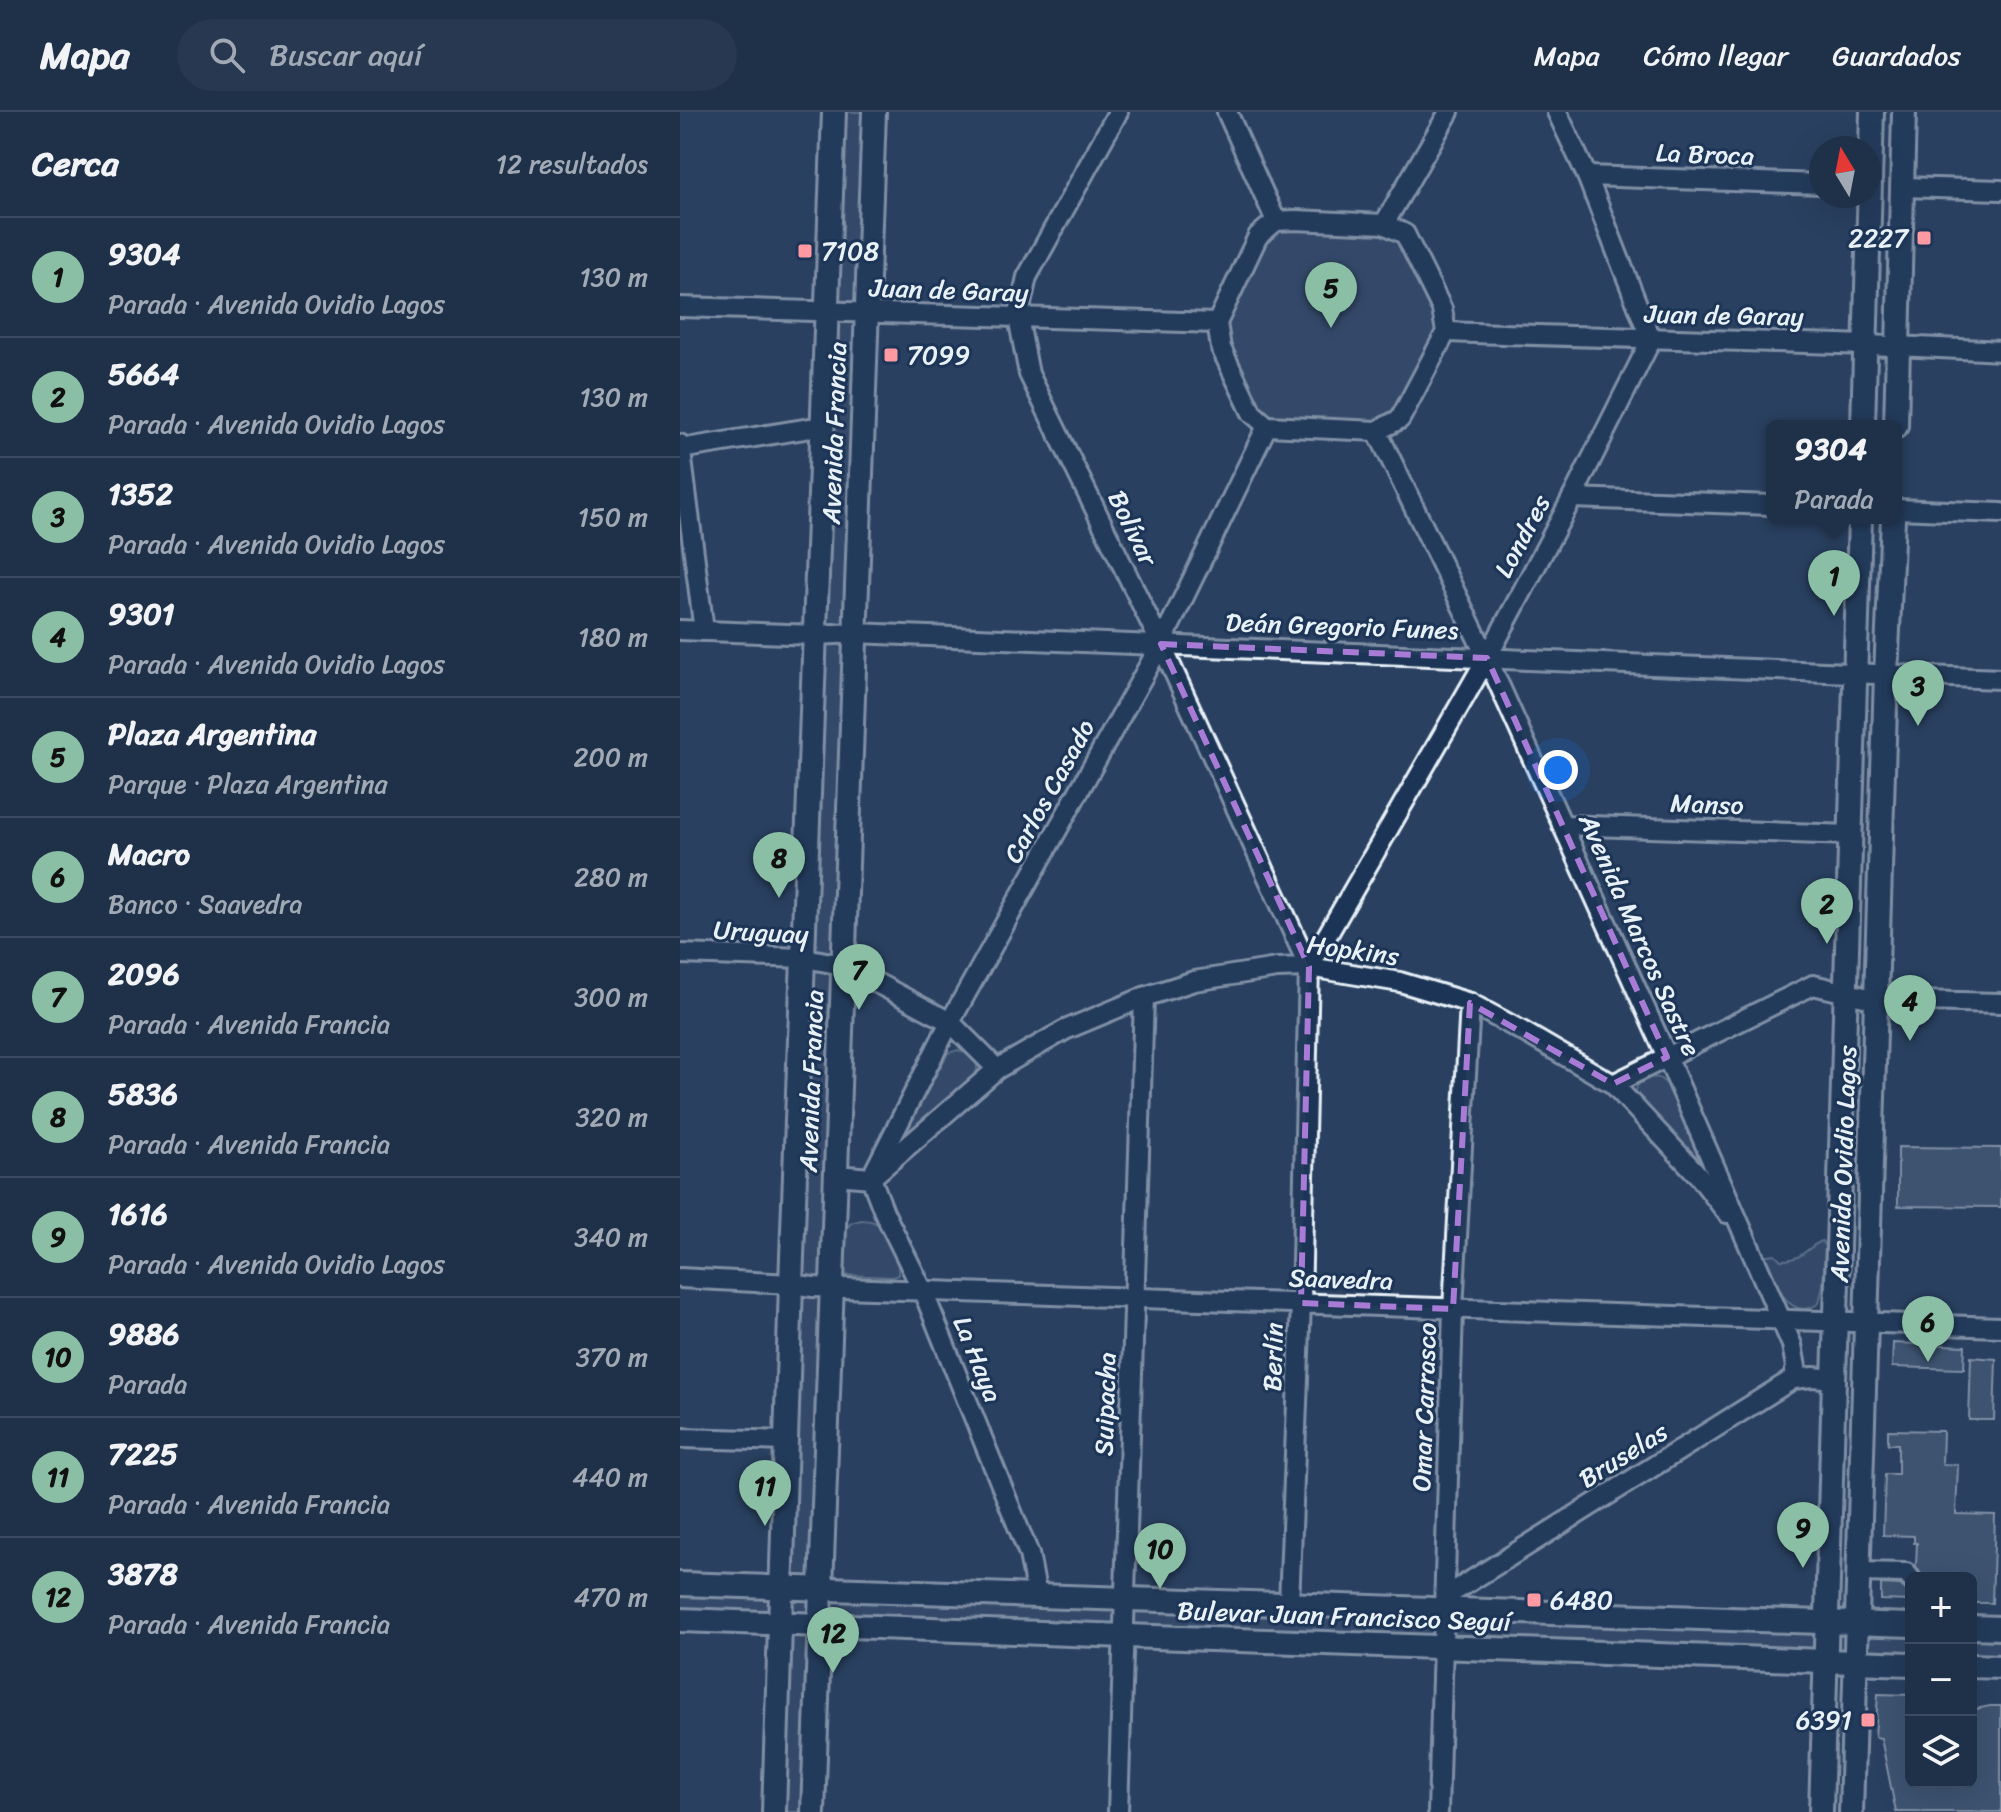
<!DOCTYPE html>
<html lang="es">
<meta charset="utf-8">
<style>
body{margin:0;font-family:Sriracha,sans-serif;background:#273850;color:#f1f3f6}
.controls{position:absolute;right:24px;bottom:24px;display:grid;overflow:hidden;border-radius:12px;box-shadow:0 8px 32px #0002}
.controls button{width:72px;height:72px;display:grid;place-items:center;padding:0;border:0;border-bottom:2px solid #3c4b61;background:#1f3049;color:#f1f3f6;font:40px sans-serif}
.compass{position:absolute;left:1129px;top:24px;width:72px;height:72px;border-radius:50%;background:#1f3049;box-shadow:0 8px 32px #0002;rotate:350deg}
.you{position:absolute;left:878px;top:658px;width:28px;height:28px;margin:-20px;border:6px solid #fff;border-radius:50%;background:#1a73e8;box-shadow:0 0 0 12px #1a73e833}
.badge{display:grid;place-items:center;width:52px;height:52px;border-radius:50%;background:#8abfa5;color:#111;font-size:26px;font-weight:700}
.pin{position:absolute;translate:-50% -66px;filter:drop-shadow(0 2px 4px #0008)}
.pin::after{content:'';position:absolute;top:42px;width:28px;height:24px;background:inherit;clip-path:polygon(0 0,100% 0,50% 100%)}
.popup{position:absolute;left:1086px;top:308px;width:136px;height:104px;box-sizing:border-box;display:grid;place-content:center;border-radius:12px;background:#1f3049;filter:drop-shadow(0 2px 6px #0005);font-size:26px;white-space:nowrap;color:#a1a9b4}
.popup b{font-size:30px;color:#f1f3f6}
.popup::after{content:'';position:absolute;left:50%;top:100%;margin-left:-16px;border:16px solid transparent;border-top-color:#1f3049}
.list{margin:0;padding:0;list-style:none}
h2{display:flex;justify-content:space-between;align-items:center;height:104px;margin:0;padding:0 32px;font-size:34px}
h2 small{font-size:26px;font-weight:400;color:#a1a9b4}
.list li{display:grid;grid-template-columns:52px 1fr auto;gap:24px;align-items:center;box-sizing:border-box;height:120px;padding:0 32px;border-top:2px solid #3c4b61}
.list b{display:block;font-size:30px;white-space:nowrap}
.list p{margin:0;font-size:26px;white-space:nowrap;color:#a1a9b4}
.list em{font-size:26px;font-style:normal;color:#a1a9b4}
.icon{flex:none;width:44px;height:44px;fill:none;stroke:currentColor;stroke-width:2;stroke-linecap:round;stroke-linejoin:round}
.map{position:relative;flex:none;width:1321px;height:1700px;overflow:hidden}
header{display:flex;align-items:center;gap:48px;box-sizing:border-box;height:112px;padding:0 40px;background:#1f3049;border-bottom:2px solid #3c4b61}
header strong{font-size:38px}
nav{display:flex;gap:44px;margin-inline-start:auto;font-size:28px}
.search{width:560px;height:72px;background:#273850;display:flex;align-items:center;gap:20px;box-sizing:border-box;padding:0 28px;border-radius:44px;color:#a1a9b4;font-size:30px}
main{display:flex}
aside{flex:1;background:#1f3049}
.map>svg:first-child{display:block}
.green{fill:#415774;stroke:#94a4b6;stroke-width:2}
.building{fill:#556a83;stroke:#e8f1f8;stroke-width:2}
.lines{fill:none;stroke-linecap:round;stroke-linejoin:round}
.minor-casing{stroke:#e8f1f8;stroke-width:24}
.major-casing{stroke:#e8f1f8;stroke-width:28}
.minor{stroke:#1d3557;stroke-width:18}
.major{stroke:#1d3557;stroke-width:22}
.marked{fill:none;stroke:#a77bd6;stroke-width:6;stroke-dasharray:16 10;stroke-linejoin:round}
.poi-dot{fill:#ff9aa2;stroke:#1d3557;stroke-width:3}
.labels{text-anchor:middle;stroke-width:6;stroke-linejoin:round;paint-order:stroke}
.street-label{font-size:26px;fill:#e8f1f8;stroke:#1d3557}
.poi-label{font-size:26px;fill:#e8f1f8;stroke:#1d3557;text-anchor:start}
</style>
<header>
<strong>Mapa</strong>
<div class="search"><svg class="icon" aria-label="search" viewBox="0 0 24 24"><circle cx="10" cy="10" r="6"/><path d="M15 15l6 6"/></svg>Buscar aquí</div>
<nav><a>Mapa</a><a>Cómo llegar</a><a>Guardados</a></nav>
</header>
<main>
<aside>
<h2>Cerca<small>12 resultados</small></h2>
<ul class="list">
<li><span class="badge">1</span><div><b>9304</b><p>Parada · Avenida Ovidio Lagos</p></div><em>130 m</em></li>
<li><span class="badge">2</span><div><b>5664</b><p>Parada · Avenida Ovidio Lagos</p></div><em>130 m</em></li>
<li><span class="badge">3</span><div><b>1352</b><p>Parada · Avenida Ovidio Lagos</p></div><em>150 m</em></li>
<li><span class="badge">4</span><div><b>9301</b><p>Parada · Avenida Ovidio Lagos</p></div><em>180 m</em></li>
<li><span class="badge">5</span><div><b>Plaza Argentina</b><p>Parque · Plaza Argentina</p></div><em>200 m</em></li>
<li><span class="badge">6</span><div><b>Macro</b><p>Banco · Saavedra</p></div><em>280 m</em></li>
<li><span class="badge">7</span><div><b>2096</b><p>Parada · Avenida Francia</p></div><em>300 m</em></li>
<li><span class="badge">8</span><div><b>5836</b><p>Parada · Avenida Francia</p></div><em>320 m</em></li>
<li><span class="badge">9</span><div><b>1616</b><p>Parada · Avenida Ovidio Lagos</p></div><em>340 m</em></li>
<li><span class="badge">10</span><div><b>9886</b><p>Parada</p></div><em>370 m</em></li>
<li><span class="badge">11</span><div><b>7225</b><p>Parada · Avenida Francia</p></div><em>440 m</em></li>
<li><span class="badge">12</span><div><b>3878</b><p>Parada · Avenida Francia</p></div><em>470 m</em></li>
</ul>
</aside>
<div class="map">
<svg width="1321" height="1700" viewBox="0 0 1321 1700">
<rect width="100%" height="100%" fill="#294061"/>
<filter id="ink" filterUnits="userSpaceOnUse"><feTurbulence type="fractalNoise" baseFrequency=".0125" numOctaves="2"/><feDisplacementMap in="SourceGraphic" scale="16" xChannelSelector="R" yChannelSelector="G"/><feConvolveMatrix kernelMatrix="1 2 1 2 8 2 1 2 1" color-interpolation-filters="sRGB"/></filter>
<g filter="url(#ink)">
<g class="green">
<path d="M154,0h40l-53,1477 1090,36v39l-1091,-38 -7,186h-38l6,-187 -101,-5v-36l102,4z"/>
<path d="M596,109l129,13 41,98 -46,87 -23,12 -110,-5 -46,-78 5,-46z"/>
<path d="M278,938l13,4 6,11v9l-46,39 -24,27 -4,-4 45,-83z"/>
<path d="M969,965l10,1 8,6 37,79 -1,2h-4l-63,-68c-2,-11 4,-15 13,-20z"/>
<path d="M181,1108c7,0 14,1 19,6 10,8 20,37 18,49l-6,2 -46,-2 -5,-4 3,-40 7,-8z"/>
<path d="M1142,1129l3,6 -2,38 -4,18c-30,22 -44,-22 -54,-43l2,-5 8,-1 6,6c23,0 24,-12 41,-19z"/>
<path d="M1291,1515l30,1v39l-30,-1z"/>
</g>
<g class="building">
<path d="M1218,1035l103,1v59l-103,-1z"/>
<path d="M1213,1231l72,3 -1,23 -72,-2z"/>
<path d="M1291,1245l25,2 -2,61h-25z"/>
<path d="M1208,1318l55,1 -1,33 16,1 -2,49 39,1 -3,88h-21v-25h-48l-7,-12 1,-23h-3v-7l-31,-1 2,-61h13v-30h-10z"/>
<path d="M1201,1472l19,1 6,5 5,1v10l-30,-1z"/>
<path d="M1198,1582l33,1v87h60v-72l19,-4h11v106h-105l-15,-74 -6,-1z"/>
</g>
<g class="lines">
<defs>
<g id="minor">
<path d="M438,0l-91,165 -9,40 11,57 132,270 148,323 -8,336 -12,301"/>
<path d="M547,0l49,109"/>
<path d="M907,64l234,8"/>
<path d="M1223,75l98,3"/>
<path d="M615,108l89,4 21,10 37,75 4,23 -46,87 -23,12 -110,-5 -15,-13 -31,-65 -4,-25 41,-87 18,-15z"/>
<path d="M704,112l65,-112"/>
<path d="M0,195l537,16"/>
<path d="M766,220c185,7 370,9 555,19"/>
<path d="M697,319l110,227 180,399 125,288 4,22 -3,12"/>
<path d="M0,332l24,187"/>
<path d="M0,337l143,-23"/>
<path d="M892,386l200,7"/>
<path d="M1216,397l105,4"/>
<path d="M0,518l136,5 39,-2 1146,46"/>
<path d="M882,713l289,10"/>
<path d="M0,842l124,4 39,7 107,57 47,47"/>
<path d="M629,855l178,-309 85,-160 79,-158 -64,-164 -30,-64"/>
<path d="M933,972l200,-99 64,15 124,3"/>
<path d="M195,1058l75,-148 211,-378 106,-218"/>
<path d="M156,1063l35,3 13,34 39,79 106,263 8,42"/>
<path d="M191,1066l126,-109 68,-39 79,-33 50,-16 83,-13 32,-1 91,15 70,21 52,28 91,53 85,91 29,38"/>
<path d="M0,1166l111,6 22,3 1188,40"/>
<path d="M0,1326l107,3"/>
<path d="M1178,1460l48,1 5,6"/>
<path d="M765,1485l348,-218 20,-2 21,2"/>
<path d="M438,1700l26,-815"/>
<path d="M758,1700l15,-503 17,-306"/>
</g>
<g id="major">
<path d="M1183,314l9,-314"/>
<path d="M1216,314l8,-314"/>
<path d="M0,1472l1231,41"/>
<path d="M0,1508l1231,44"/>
<path d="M1291,1515l30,1"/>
<path d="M1291,1554l30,1"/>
<path d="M94,1700l17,-528 43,-1172"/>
<path d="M133,1700l61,-1700"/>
<path d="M1141,1700l39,-1294"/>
<path d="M1171,1700l35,-1138 7,-156"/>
</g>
</defs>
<use href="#minor" class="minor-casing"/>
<use href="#major" class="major-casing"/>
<use href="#minor" class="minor"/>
<use href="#major" class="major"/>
</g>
</g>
<path d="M0 0H1321V1700H0ZM481,532l326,14 180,399 -54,27 -143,-81 -17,306 -152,-6 8,-336z" fill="#294061" fill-opacity=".55" fill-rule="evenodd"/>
<path class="marked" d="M481,532l326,14 180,399 -54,27 -143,-81 -17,306 -152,-6 8,-336z"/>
<g class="poi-dot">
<rect x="1236" y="118" width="16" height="16" rx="4"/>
<rect x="117" y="131" width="16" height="16" rx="4"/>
<rect x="203" y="235" width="16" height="16" rx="4"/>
<rect x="846" y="1480" width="16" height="16" rx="4"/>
<rect x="1180" y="1600" width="16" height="16" rx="4"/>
</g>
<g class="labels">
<g class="street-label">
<text transform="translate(1025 42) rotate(2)" y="9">La Broca</text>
<text transform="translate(269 178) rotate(2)" y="9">Juan de Garay</text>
<text transform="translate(1044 203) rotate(1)" y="9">Juan de Garay</text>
<text transform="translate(154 321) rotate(-88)" y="9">Avenida Francia</text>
<text transform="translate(453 416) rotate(64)" y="9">Bolívar</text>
<text transform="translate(842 424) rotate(-62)" y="9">Londres</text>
<text transform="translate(662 514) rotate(2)" y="9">Deán Gregorio Funes</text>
<text transform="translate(369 679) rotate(-61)" y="9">Carlos Casado</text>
<text transform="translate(1027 692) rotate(2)" y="9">Manso</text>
<text transform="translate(81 820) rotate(3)" y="9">Uruguay</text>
<text transform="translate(960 823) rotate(66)" y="9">Avenida Marcos Sastre</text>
<text transform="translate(673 838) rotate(8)" y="9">Hopkins</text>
<text transform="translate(131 969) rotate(-88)" y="9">Avenida Francia</text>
<text transform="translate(1163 1052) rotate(-88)" y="9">Avenida Ovidio Lagos</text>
<text transform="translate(661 1167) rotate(2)" y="9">Saavedra</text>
<text transform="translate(593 1245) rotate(-88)" y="9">Berlín</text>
<text transform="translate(298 1247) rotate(68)" y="9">La Haya</text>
<text transform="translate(425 1292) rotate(-88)" y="9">Suipacha</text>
<text transform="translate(744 1295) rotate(-88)" y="9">Omar Carrasco</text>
<text transform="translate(943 1343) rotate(-32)" y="9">Bruselas</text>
<text transform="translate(664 1504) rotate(2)" y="9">Bulevar Juan Francisco Seguí</text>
</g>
<g class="poi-label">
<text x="1228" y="135" text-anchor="end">2227</text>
<text x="141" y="148">7108</text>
<text x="227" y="252">7099</text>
<text x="870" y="1497">6480</text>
<text x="1172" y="1617" text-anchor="end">6391</text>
</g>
</g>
</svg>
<div class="controls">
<button>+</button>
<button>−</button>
<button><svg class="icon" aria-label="layers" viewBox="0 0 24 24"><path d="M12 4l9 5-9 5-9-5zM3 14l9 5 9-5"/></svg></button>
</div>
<svg class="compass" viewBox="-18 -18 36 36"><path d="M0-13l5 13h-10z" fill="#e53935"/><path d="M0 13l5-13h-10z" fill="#a1a9b4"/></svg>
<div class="you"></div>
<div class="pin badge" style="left:1154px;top:504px">1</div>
<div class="popup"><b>9304</b>Parada</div>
<div class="pin badge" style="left:1147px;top:832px">2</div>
<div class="pin badge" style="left:1238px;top:614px">3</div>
<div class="pin badge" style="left:1230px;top:929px">4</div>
<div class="pin badge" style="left:651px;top:216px">5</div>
<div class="pin badge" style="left:1248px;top:1250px">6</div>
<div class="pin badge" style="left:179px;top:898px">7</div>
<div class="pin badge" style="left:99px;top:786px">8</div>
<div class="pin badge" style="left:1123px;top:1456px">9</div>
<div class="pin badge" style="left:480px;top:1477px">10</div>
<div class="pin badge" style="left:85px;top:1414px">11</div>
<div class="pin badge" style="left:153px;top:1561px">12</div>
</div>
</main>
